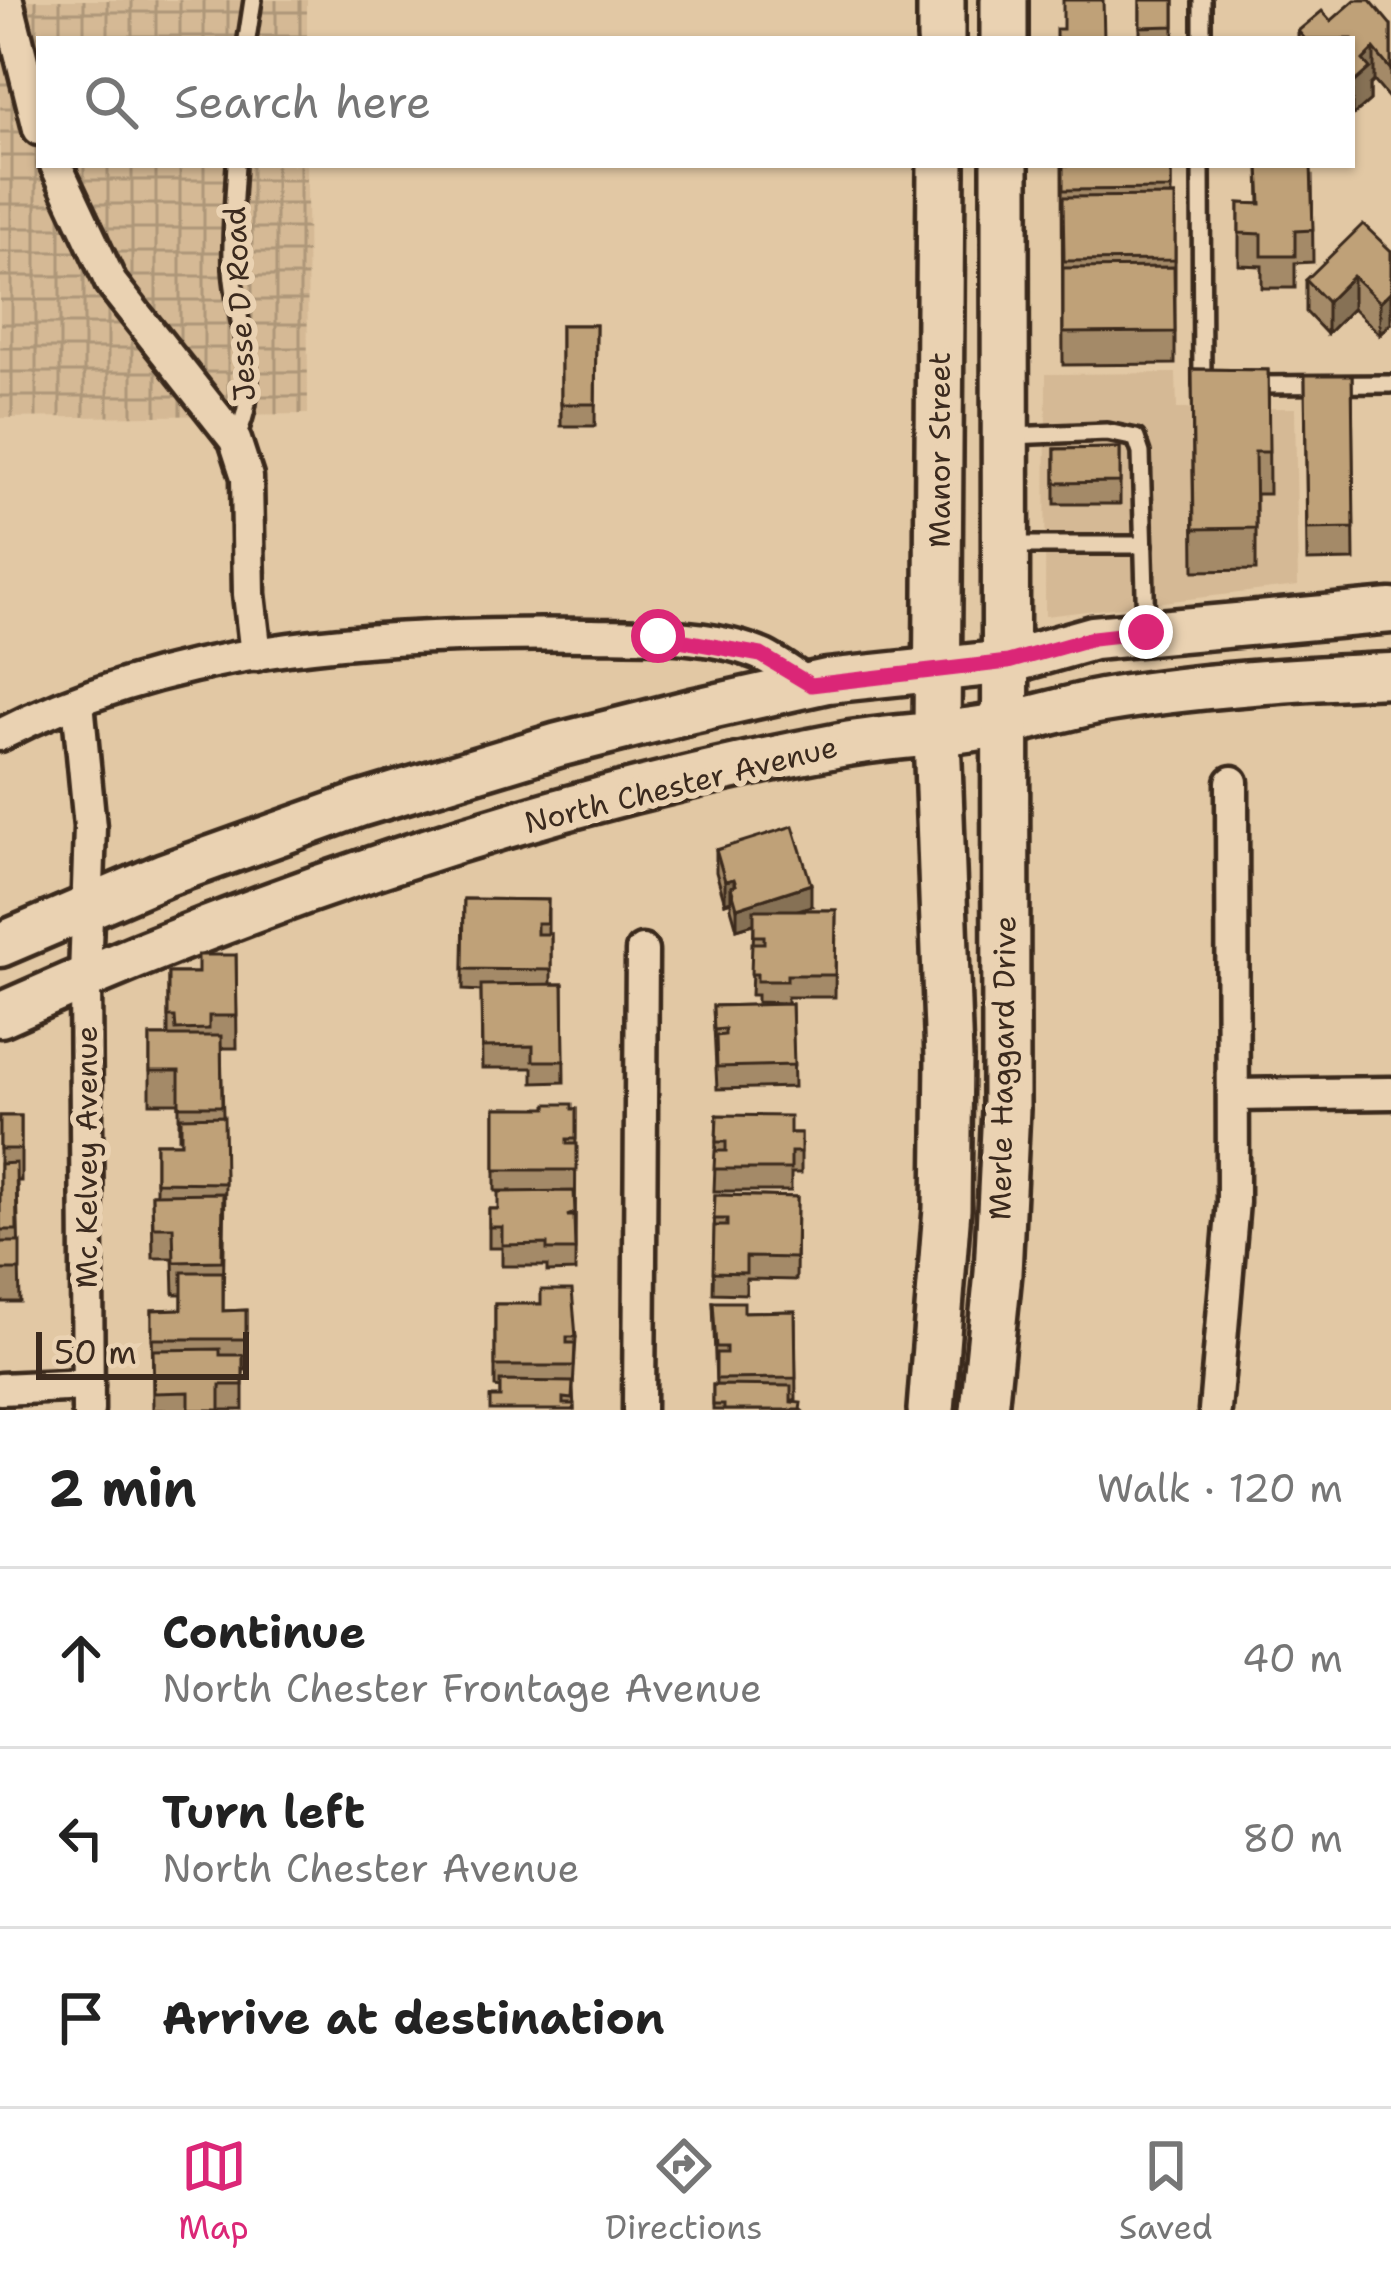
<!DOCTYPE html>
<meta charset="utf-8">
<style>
body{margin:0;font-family:"Shantell Sans",sans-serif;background:#f6f6f6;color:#222}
.scale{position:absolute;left:36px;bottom:30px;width:213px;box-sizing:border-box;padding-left:12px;border:6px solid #3b2a1e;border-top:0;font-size:33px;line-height:42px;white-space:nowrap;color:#3b2a1e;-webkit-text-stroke:9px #ead2b2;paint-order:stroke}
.stop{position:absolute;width:36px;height:36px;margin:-27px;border:9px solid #db2777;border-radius:50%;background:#fff}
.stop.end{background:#db2777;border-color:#fff;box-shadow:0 3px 12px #0008}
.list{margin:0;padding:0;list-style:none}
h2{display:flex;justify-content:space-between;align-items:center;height:156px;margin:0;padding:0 48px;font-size:51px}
h2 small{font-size:39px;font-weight:400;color:#767676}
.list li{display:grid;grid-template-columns:78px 1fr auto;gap:36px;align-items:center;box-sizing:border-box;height:180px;padding:0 48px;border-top:3px solid #e0e0e0}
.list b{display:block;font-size:45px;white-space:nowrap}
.list p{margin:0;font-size:39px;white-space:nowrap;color:#767676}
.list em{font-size:39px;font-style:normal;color:#767676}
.icon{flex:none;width:66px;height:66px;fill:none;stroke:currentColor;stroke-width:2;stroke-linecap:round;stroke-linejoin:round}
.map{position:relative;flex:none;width:1391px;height:1410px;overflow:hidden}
.search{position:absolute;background:#fff;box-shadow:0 3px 9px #0004;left:36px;right:36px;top:36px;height:132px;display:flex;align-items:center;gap:30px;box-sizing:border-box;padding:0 42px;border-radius:0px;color:#767676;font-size:45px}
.sheet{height:696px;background:#fff}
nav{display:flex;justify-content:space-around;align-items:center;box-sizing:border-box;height:168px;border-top:3px solid #e0e0e0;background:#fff;font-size:33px;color:#767676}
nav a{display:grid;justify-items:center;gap:6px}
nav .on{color:#db2777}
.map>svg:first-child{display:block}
.built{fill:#d5b995}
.industrial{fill:url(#industrial-grid)}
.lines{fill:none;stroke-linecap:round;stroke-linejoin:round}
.service-casing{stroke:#3b2a1e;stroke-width:24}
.minor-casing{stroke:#3b2a1e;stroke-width:39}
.secondary-casing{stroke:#3b2a1e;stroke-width:51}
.primary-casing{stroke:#3b2a1e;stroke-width:54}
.service{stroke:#ead2b2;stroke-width:15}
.minor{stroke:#ead2b2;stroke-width:30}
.secondary{stroke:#ead2b2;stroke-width:42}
.primary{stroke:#ead2b2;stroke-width:45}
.wall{fill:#a48a67;stroke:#3b2a1e;stroke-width:3}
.shaded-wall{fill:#867154;stroke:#3b2a1e;stroke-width:3}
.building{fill:#bfa178;stroke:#3b2a1e;stroke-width:3}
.route{stroke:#db2777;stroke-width:15}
.labels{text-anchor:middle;stroke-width:12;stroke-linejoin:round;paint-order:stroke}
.street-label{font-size:30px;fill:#3b2a1e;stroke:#ead2b2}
</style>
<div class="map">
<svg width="1391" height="1410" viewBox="0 0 1391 1410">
<defs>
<pattern id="industrial-grid" width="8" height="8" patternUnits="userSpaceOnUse" patternTransform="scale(3)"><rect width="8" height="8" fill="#d5b995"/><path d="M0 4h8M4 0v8" fill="none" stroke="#ae9779"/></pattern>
</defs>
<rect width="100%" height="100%" fill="#e2c8a4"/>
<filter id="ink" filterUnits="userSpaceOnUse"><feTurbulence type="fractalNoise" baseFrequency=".00833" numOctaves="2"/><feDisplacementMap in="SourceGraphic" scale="24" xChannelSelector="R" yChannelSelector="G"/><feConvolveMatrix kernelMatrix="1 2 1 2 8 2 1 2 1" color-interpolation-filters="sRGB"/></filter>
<g filter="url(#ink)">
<path class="built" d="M1176,373l1,36 118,-1 3,178 -253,30 1,-242z"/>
<path class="industrial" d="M0,0h307v39h-268v126h268l1,249 -308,4z"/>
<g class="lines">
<defs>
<g id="service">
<path d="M247,39l6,-39"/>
<path d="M1202,39v-39"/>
<path d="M1201,165l1,220"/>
<path d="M1250,385l141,-1"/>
<path d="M1011,436l96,-4 29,6 5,15 5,175"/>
<path d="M235,440c31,-61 0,-112 -3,-172 -1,-34 2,-69 4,-103"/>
<path d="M1010,545h134"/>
</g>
<g id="minor">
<path d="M7,0l32,129"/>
<path d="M56,165l55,118 124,157 12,37 2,117 7,61"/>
<path d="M78,702l12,125 -5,150 3,433"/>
<path d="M0,735c180,-93 393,-103 591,-100 55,1 122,-2 173,21 16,8 31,20 47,29"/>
<path d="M1236,1095l155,-2"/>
<path d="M0,1389l88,-4"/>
<path d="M639,1410l3,-459"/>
<path d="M1215,1410l18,-208 -1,-420"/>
</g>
<g id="secondary">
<path d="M0,945l164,-70 195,-70 199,-60 134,-34 135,-30 181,-19 85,-24 298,-27"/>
<path d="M0,1015c266,-119 548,-215 835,-269 50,-10 102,-10 152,-19 39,-6 77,-19 115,-26 94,-16 194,-22 289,-26"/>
</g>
<g id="primary">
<path d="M1004,0v39"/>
<path d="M941,39v-39"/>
<path d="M931,1410l16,-201 2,-151 -12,-322 4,-571"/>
<path d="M984,1410l14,-137 8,-164 -1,-944"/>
</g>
</defs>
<use href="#service" class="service-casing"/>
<use href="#minor" class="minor-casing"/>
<use href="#secondary" class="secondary-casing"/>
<use href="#primary" class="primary-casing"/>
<use href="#service" class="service"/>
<use href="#minor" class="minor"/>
<use href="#secondary" class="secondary"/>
<use href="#primary" class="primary"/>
</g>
<g class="wall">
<rect x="1140" y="0" width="34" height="39"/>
<path d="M1331,21l60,4v76l-17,-20 -4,4v15l-18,16v-77h-54v-8z"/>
<path d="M1062,165h109v31h4v168l-112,1z"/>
<path d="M1259,165l53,10 1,87 -18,1v25h-33v-22l-23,-1v-62l21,1z"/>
<path d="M1391,251v72l-11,11 -27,-26 -26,26 -21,-22v-32z"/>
<path d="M561,325h35l-1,101h-34z"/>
<path d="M1192,369l76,1 1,124h-13v76l-62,1z"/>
<path d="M1305,375h47l2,185 -47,1z"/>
<path d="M1120,448v56h-65v-55z"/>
<path d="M716,850l95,56 -14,4h39l-1,87h-48v6l-30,-1v-7h-6l3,-71 -17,5 -6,-21v-7l-6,2 -9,-31z"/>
<path d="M464,899l84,1v34h3v50h12l1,98 -31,1v-15h-51l-1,-77 -18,-1z"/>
<path d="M236,955l1,93h-16l4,135 -2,128 23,-1v60h-3v40h-90l-1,-100 30,-1v-15h-8l-1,-36h-20l-1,-64h4v-51h25v-5h-2v-35h-29v-67h18v-63h30z"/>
<path d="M792,1004l2,83 -77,2 -4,-83z"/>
<path d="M495,1108l81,1 -1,162 -28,1v-6h-45v-18h-13v-39h9l12,-18h-15z"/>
<path d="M717,1115l73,18h11v40h-10v18h-77z"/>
<path d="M0,1116h21v65h-4l3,121h-20z"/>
<path d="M715,1195l82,2 -1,83 -50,-1v15l-33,-1z"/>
<path d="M713,1302l31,10 51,-1 1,89h-5v2l10,8h-88v-25h3z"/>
<path d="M495,1304h46l35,33 -3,51 1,22 -74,-13v-9l-5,-1z"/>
</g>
<g class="shaded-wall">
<path d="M1374,49v32l-4,4v15l-18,16v-32l11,-24z"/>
<path d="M1353,276v32l-26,26v-32z"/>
<path d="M1391,291v32l-11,11v-32z"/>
<path d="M734,879v20l-3,-12v14l-6,2v-22z"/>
<path d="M811,884v22l-74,23v-21z"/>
</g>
<g class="building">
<path d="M1063,0h40l1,39h-48v-10h7z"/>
<path d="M1140,0h34v26l-34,1z"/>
<path d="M1355,0h15l21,25v45l-17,-21 -11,11 7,8 -18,16v-45h-47l-7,-8 24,-20 9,10z"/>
<path d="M1063,165h108v24l-108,1z"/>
<path d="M1259,165h52l2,65 -18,1v25h-33v-22l-23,-1v-30l22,1z"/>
<path d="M1175,196v64l-111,1 -1,-64z"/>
<path d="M1363,224l28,27v40l-11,11 -27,-26 -26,26 -21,-22z"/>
<path d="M1174,267l1,65 -112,1v-65z"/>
<path d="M561,325h35l-1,79h-34z"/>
<path d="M1192,369l76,1 1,82h-14l1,76 -62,1z"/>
<path d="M1305,375h47l2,153 -47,1z"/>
<path d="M1120,448v34l-65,1v-34z"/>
<path d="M793,826l18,58 -74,24 -6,-21 5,-2 -2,-6 -9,2 -9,-31z"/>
<path d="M464,899l84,1 -1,23h-10v11h14v36l-88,-1z"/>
<path d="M754,910h82l-1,65h-48v6h-30v-7h-6l1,-31h12v-7h-10z"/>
<path d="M198,955h38l1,61h-28v13l-33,1 -1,-13h-7v-44h30z"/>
<path d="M563,984l1,77h-31v-15l-51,1 -1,-62z"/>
<path d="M792,1004l2,61 -77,2 -1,-31 9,-1v-6l-11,1 -1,-24z"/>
<path d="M150,1036h71l1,70h-43v-35h-29z"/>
<path d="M547,1104h25v5h4v30h-9v5h10v26h-82v-62h52z"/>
<path d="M717,1115l73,1v17h11v19h-10v17h-77l1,-18h11v-9h-10z"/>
<rect x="0" y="1116" width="21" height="33"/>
<path d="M224,1116l1,67 -69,-1v-39h25v-26z"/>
<path d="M16,1163l1,67h-17v-66z"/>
<path d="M574,1191l1,22 -8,3h7l1,34h-28v-6l-45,1v-18h-13v-18h9v-17z"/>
<path d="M223,1193l-1,68 -48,1 -1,-35h-20l-1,-33z"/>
<path d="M715,1195l82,2 -1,61 -50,-1v16l-33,-1 1,-46h13v-7h-13z"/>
<rect x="0" y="1242" width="20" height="28"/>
<path d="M182,1272h41v39l23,-1v29h-94v-29l30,-1z"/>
<path d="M541,1290h31l4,47h-9v6h8l-1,23h-79v-62h46z"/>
<path d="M713,1302h31v10l51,-1 1,67 -80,1v-26h10v-6h-10z"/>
<path d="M220,1349v6h23v30h-23v25h-31v-18l-35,1 -1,-43z"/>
<path d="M500,1381l73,1 -1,17 -9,-1v6h11v6h-84v-13h10z"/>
<path d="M713,1385l78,1v16l10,1 -1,7h-76v-5h-11z"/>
</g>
</g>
<g class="lines" filter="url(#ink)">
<path class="route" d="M658,636l103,19 50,30 197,-23 85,-24 53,-6"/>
</g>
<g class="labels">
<g class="street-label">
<text transform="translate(240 304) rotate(-93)" y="10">Jesse D Road</text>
<text transform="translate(940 450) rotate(-90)" y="10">Manor Street</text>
<text transform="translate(681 785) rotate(-14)" y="10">North Chester Avenue</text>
<text transform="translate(1003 1068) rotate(-89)" y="10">Merle Haggard Drive</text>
<text transform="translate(87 1157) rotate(-90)" y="10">Mc Kelvey Avenue</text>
</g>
</g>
</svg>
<div class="scale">50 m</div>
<div class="stop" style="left:658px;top:636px"></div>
<div class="stop end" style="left:1146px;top:632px"></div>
<div class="search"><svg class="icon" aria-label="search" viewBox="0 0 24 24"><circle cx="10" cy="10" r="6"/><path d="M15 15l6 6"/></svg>Search here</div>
</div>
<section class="sheet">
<h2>2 min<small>Walk · 120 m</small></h2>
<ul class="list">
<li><svg class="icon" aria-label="ahead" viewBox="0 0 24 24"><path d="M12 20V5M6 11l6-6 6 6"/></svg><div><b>Continue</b><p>North Chester Frontage Avenue</p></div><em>40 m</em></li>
<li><svg class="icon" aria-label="left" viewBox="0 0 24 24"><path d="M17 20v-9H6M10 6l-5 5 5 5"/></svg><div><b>Turn left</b><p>North Chester Avenue</p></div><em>80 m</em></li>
<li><svg class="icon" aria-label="arrive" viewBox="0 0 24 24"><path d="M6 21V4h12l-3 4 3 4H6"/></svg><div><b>Arrive at destination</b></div></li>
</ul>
</section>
<nav>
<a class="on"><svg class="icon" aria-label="map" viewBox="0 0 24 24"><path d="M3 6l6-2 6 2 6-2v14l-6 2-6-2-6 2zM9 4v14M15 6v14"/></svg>Map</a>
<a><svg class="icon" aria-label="directions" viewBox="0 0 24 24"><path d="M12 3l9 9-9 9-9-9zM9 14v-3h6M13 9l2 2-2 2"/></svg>Directions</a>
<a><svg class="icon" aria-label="saved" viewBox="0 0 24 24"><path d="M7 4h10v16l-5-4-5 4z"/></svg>Saved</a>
</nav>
